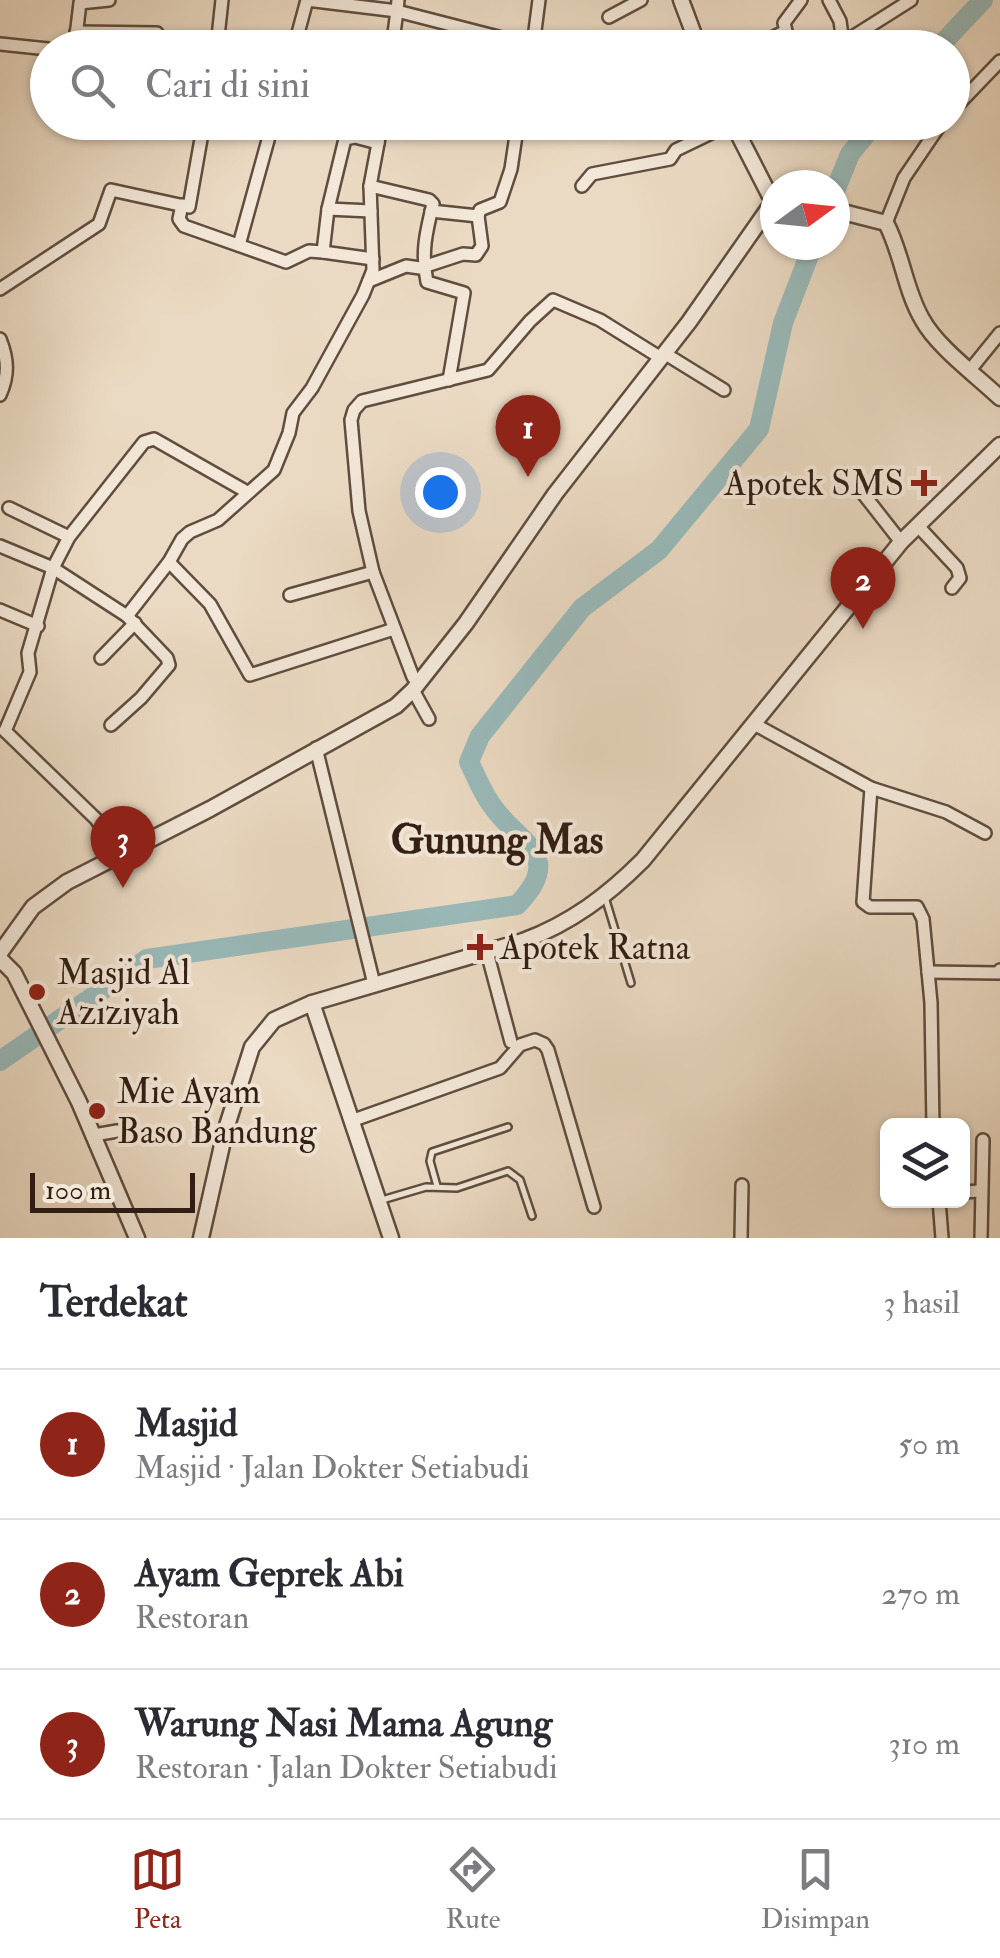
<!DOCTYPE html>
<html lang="id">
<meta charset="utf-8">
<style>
body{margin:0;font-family:"IM FELL Double Pica",serif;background:#f7f7f7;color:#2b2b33}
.controls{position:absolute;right:30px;bottom:30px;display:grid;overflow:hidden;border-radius:15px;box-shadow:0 2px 8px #0004}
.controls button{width:90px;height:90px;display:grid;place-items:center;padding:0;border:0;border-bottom:2px solid #e1e1e2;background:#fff;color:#2b2b33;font:50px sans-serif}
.compass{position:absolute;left:760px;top:170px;width:90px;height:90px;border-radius:50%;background:#fff;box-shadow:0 2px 8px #0004;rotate:75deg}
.scale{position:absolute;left:30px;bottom:25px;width:165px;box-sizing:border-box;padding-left:10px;border:5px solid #321e13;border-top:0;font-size:28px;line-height:35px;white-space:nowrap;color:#321e13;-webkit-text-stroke:8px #f2e7d8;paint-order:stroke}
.you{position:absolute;left:440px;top:492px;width:35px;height:35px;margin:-25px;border:8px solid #fff;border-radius:50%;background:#1a73e8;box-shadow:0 0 0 15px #1a73e833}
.badge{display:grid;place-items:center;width:65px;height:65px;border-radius:50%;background:#8f2418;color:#fff;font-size:32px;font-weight:700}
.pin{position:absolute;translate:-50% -82px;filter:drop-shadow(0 2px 5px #0008)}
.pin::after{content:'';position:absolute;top:52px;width:35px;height:30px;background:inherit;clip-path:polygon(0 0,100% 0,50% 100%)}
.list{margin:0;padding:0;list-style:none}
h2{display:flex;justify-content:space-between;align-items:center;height:130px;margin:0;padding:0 40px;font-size:42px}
h2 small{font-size:32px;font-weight:400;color:#7c7c81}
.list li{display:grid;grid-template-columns:65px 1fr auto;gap:30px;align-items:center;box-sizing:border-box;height:150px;padding:0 40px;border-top:2px solid #e1e1e2}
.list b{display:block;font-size:38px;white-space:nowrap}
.list p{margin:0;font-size:32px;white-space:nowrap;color:#7c7c81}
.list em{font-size:32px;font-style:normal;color:#7c7c81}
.icon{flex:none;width:55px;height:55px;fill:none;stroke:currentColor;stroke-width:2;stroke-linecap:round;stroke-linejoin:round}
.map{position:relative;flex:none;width:1000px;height:1238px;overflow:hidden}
.search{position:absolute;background:#fff;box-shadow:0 2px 8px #0004;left:30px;right:30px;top:30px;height:110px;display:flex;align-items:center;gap:25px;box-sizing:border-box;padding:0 35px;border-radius:55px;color:#7c7c81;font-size:38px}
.sheet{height:580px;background:#fff}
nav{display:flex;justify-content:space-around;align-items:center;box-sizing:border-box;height:140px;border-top:2px solid #e1e1e2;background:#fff;font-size:28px;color:#7c7c81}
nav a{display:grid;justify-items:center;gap:5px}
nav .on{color:#8f2418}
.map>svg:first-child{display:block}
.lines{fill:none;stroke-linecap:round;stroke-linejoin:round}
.river{stroke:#99baba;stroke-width:20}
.service-casing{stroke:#604d3f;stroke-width:10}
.minor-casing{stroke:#604d3f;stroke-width:16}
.tertiary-casing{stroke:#604d3f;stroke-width:19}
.service{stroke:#f2e7d8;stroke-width:5}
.minor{stroke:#f2e7d8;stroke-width:11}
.tertiary{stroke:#f2e7d8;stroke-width:14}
.poi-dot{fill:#8f2418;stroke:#f2e7d8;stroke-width:4}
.labels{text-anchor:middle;stroke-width:8;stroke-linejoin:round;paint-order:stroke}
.poi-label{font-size:35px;fill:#321e13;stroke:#f2e7d8;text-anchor:start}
.quarter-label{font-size:40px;font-weight:bold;fill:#321e13;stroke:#f2e7d8}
</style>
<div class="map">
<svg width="1000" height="1238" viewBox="0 0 1000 1238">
<rect width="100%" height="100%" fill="#ebdac3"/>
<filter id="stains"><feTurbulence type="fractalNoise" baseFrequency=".002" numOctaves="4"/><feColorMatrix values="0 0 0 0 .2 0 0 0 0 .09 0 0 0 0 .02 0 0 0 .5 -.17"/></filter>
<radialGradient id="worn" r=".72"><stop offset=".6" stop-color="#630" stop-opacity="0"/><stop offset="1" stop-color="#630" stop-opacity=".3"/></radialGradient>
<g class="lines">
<g class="river">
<path d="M938,48l45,-48"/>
<path d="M835,191l15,-37 26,-32"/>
<path d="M0,1061l147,-102 370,-54c50,-51 0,-61 -26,-101 -9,-12 -15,-28 -22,-42l11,-26 102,-128 77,-58 100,-121 24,-106 30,-78"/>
</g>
<defs>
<g id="service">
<path d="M605,897l26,86"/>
<path d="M437,1186l-7,-25 2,-9 76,-25"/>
<path d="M382,1200l44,-13 31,1 51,-17 12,9 12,36"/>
</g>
<g id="minor">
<path d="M829,0l11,21 3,22"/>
<path d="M609,17l32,-17"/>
<path d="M76,32l81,1"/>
<path d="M0,44l48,5"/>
<path d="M217,46l5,-46"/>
<path d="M63,48l13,-12 4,-33 29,-3"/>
<path d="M294,48l13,-48 90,11 1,-11"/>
<path d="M392,48l5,-37 136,35 6,-46"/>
<path d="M751,48l35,-17 -2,-8 17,-23"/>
<path d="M842,48l1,-5 68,-43"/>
<path d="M952,111l48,-50"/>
<path d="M173,122l29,7"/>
<path d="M477,122l40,10"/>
<path d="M370,186l59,14 4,4c-7,28 -12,49 -6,78l37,11 -15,87"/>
<path d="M582,186l10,-12 78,-15 6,-9 56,-27"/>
<path d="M182,205l-3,14 5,7 102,36 23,-11 14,1"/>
<path d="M328,209l17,-70 10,-2 23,6"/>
<path d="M371,211l-43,-2 -5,43 50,7"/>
<path d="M431,211l47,5 2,-6 20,-8 11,-33 7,-47"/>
<path d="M886,223l18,-45 38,-56"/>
<path d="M239,245l34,-123"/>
<path d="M369,281l37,-15 14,2 43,-14 13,1 6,-9 -4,-30"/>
<path d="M0,289l99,-65 12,-34 78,17 15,-85"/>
<path d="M0,339c8,20 9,36 0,56"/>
<path d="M664,353l60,37"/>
<path d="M970,370l30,-37"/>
<path d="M847,473l54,69"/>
<path d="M9,508l60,29"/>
<path d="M918,526l39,42 3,10 -8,10"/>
<path d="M0,546l53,22 74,48 40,42 2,7 -28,33 -30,27"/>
<path d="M169,562l41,42 40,71 144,-46"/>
<path d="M290,595l83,-23"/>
<path d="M0,610l38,16"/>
<path d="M127,616l42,-54 13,-23 8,-7 28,-12 56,-50 15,-37 4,-20 19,-25 51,-93 10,-25 -3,-84 12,-64"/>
<path d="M101,658l34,-35"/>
<path d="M419,683l-6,-6 -40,-105 -14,-61 -8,-91 3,-10 8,-9 126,-31 42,-49 23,-21 47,20 61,38"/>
<path d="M413,690l16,29"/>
<path d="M754,724l117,64 -8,114 7,5h47l6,12 8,84 2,123"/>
<path d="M5,731l25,-59 -2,-19 25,-85 16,-31 75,-95 10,-3 93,53"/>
<path d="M5,731l91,88 25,36"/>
<path d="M316,748l58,236"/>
<path d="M871,788l75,24 39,21"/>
<path d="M487,952l24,90"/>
<path d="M928,972l70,1 2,-3"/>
<path d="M351,1121l149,-53 20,-23 15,-5 9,4 4,6 46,157"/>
<path d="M94,1135l23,-4"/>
<path d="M962,1192l18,-1"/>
<path d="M939,1200l3,38"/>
<path d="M741,1238l1,-53"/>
<path d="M981,1238l2,-98"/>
</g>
<g id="tertiary">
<path d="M681,0l18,48"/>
<path d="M732,122l41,80"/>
<path d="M835,210l51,13c16,30 19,67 36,96 15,28 55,57 78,79"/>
<path d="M0,953l33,-46 34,-25 143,-73 186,-103 17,-16 53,-67 89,-129 134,-172 84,-120"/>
<path d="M0,959l14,14 65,129 58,136"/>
<path d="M312,1003l79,235"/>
<path d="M201,1238l24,-106 27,-85 22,-27 38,-17 211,-62c48,-18 84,-45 120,-81l258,-318 99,-97"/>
</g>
</defs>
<use href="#service" class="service-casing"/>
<use href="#minor" class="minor-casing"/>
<use href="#tertiary" class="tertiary-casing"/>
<use href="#service" class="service"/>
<use href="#minor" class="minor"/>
<use href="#tertiary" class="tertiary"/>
</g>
<g class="poi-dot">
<path d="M919 468h10v10h10v10h-10v10h-10v-10h-10v-10h10z"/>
<path d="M475 932h10v10h10v10h-10v10h-10v-10h-10v-10h10z"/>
<circle cx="37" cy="992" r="10"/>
<circle cx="97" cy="1111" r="10"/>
</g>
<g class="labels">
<g class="poi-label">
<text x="904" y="495" text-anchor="end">Apotek SMS</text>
<text x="500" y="959">Apotek Ratna</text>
<text x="57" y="984">Masjid Al<tspan x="57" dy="40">Aziziyah</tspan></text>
<text x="117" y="1103">Mie Ayam<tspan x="117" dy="40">Baso Bandung</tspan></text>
</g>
<g class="quarter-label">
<text x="497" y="853">Gunung Mas</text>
</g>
</g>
<rect width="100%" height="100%" filter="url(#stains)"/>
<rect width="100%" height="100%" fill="url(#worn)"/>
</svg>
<div class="controls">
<button><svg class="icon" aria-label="layers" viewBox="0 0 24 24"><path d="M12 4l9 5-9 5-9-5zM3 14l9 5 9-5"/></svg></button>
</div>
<svg class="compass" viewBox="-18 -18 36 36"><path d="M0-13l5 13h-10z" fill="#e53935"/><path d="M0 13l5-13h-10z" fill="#7c7c81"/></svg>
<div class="scale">100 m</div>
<div class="you"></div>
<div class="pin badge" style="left:528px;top:477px">1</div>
<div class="pin badge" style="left:863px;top:629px">2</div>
<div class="pin badge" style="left:123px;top:888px">3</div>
<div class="search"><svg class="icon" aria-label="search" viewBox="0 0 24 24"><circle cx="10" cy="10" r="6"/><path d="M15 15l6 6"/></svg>Cari di sini</div>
</div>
<section class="sheet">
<h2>Terdekat<small>3 hasil</small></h2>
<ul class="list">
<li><span class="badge">1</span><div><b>Masjid</b><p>Masjid · Jalan Dokter Setiabudi</p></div><em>50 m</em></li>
<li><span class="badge">2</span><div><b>Ayam Geprek Abi</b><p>Restoran</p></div><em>270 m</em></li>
<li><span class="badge">3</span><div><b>Warung Nasi Mama Agung</b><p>Restoran · Jalan Dokter Setiabudi</p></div><em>310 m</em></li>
</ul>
</section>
<nav>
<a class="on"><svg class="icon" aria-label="map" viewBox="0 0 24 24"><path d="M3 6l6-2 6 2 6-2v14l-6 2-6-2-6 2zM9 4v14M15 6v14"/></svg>Peta</a>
<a><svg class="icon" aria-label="directions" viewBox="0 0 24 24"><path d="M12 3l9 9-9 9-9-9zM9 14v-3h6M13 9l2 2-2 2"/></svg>Rute</a>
<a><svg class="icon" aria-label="saved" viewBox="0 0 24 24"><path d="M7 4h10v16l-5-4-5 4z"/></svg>Disimpan</a>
</nav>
